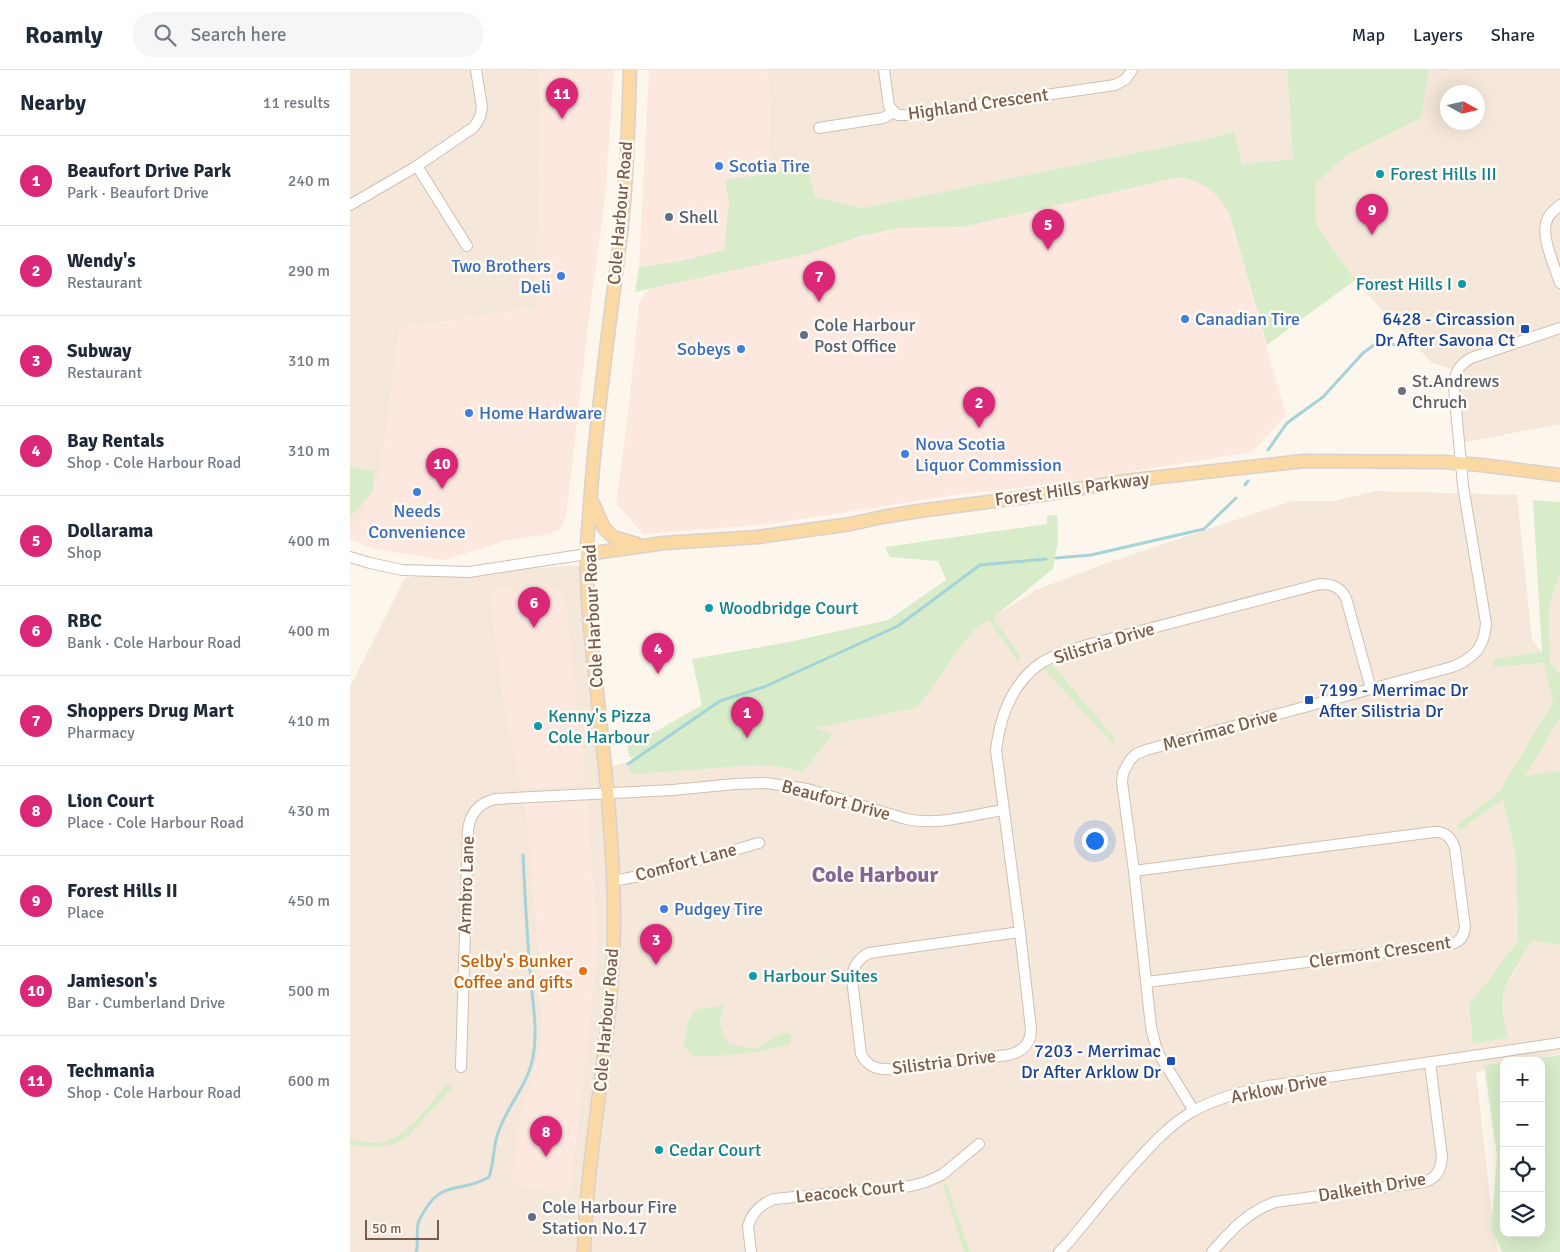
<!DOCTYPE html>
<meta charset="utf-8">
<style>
body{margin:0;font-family:Signika,sans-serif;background:#f6f6f7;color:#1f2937}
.controls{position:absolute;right:15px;bottom:15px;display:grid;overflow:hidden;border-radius:10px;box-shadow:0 5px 20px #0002}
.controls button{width:45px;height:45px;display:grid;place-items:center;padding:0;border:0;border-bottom:1px solid #e0e1e3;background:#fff;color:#1f2937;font:25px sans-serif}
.compass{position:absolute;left:1090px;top:15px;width:45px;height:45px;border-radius:50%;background:#fff;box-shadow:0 5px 20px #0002;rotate:98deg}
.scale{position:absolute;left:15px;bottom:12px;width:74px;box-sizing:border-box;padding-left:5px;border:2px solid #7a5c4d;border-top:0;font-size:14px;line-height:18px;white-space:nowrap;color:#7a5c4d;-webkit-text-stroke:4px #fffaf3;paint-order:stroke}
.you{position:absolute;left:744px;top:770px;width:18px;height:18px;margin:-12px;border:4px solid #fff;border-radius:50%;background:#1a73e8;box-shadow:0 0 0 8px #1a73e833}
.badge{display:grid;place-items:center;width:32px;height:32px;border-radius:50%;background:#db2777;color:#fff;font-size:16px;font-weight:700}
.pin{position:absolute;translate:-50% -41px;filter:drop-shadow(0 1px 2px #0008)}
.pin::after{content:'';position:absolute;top:26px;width:18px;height:15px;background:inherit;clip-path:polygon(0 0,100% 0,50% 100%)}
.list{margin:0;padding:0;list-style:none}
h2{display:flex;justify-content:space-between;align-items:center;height:65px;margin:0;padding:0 20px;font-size:21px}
h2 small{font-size:16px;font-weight:400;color:#747a83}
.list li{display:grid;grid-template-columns:32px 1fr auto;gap:15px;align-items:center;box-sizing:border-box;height:90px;padding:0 20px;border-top:1px solid #e0e1e3}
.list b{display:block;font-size:19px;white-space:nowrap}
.list p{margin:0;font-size:16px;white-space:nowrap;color:#747a83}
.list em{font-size:16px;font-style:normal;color:#747a83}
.icon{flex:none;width:28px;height:28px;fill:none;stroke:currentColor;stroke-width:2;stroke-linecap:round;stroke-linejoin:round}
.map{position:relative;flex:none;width:1210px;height:1182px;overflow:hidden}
header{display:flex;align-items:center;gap:30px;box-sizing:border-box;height:70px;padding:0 25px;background:#fff;border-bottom:1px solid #e0e1e3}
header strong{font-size:24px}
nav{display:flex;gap:28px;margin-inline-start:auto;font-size:18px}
.search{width:350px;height:45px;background:#f6f6f7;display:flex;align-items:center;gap:12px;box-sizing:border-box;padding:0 18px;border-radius:20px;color:#747a83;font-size:19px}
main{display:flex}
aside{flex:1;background:#fff}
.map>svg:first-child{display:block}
.residential{fill:#f5e8da;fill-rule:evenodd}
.commercial{fill:#fde8e0}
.green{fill:#d8ecc9}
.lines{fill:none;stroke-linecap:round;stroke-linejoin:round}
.stream{stroke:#a5d3da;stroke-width:3}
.minor-casing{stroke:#d1beb0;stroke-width:12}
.major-casing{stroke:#dad1cd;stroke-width:15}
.minor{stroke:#fff;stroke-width:10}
.major{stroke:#fbd9a5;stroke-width:12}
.shop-dot{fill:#3f7fe0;stroke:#fffaf3;stroke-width:2}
.culture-dot{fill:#0f9aa8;stroke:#fffaf3;stroke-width:2}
.service-dot{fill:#5c6f8a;stroke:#fffaf3;stroke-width:2}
.transit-dot{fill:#1a4fb4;stroke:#fffaf3;stroke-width:2}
.worship-dot{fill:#6b7280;stroke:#fffaf3;stroke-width:2}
.food-dot{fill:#e8710a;stroke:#fffaf3;stroke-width:2}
.labels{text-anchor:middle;stroke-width:5;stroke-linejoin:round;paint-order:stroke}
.street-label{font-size:18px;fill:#7a5c4d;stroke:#fffaf3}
.shop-label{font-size:18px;fill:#366cbe;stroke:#fffaf3;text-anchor:start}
.culture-label{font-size:18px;fill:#0d838f;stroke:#fffaf3;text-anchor:start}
.service-label{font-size:18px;fill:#4e5e75;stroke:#fffaf3;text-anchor:start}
.transit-label{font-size:18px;fill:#164399;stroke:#fffaf3;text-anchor:end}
.worship-label{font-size:18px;fill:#5b616d;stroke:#fffaf3;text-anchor:start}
.food-label{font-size:18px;fill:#c56008;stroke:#fffaf3;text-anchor:end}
.district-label{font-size:22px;font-weight:bold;fill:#846695;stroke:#fffaf3}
</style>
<header>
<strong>Roamly</strong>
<div class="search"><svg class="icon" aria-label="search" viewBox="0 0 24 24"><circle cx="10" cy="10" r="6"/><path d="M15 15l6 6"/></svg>Search here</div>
<nav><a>Map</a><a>Layers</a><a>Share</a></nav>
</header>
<main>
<aside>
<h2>Nearby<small>11 results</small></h2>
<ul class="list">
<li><span class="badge">1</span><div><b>Beaufort Drive Park</b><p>Park · Beaufort Drive</p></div><em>240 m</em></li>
<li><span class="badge">2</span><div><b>Wendy's</b><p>Restaurant</p></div><em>290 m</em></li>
<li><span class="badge">3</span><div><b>Subway</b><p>Restaurant</p></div><em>310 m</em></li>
<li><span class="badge">4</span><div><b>Bay Rentals</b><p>Shop · Cole Harbour Road</p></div><em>310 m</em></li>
<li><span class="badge">5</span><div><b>Dollarama</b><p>Shop</p></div><em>400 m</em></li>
<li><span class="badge">6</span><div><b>RBC</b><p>Bank · Cole Harbour Road</p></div><em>400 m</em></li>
<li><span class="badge">7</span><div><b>Shoppers Drug Mart</b><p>Pharmacy</p></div><em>410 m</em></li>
<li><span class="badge">8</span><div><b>Lion Court</b><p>Place · Cole Harbour Road</p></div><em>430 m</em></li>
<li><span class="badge">9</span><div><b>Forest Hills II</b><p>Place</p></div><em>450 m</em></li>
<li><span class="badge">10</span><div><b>Jamieson's</b><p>Bar · Cumberland Drive</p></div><em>500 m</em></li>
<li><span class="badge">11</span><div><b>Techmania</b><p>Shop · Cole Harbour Road</p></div><em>600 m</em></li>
</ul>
</aside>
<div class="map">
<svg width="1210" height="1182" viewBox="0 0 1210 1182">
<rect width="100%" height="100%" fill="#fdf6ec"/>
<g class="residential">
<path d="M0,0h189l2,32 -5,206 -136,20 -20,147 -23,49 -7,2z"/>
<path d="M417,0h520l6,89 -51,5 -8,-33 -19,6 -352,71 -48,-11 -7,-30 -40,7 1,-84z"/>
<path d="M1079,0h131v354l-103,20 -8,-53 2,-22 -19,-6 -78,-83 -38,-56 -1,-40 32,-29 74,-37zM1098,22h30v30h-30z"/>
<path d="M1027,421l140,4 15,145 10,12 -49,8 2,7 50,-4 8,39 -54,90 -42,33 2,6 44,-31 13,56 2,84 -33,45 -16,17 4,42 36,-6 -4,-11 -2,-19 1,-18 28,-49 28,4v109l-41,7h-15v4l-28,7 15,135 7,45h-1148v-565l55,-109 187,-14 7,89 12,114 147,-46 160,-14 55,-77 63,-40 68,-26 188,-63h41zM236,729l11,143 -8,86 -20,166 -51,-64 25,-93 -2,-59 -8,-100 -7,-76z"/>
<path d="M1210,502v102l-10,-12 -1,-56z"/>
<path d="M1210,648v53l-36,6 13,-23z"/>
</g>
<g class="commercial">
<path d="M189,0h75l-9,130 -14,102 -25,215 -6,12 -11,5 -45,7 -59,19 -71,-11 -24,-10v-13l7,-2 23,-49 20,-147 136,-20 5,-206z"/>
<path d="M299,0h118l2,20 -1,84 -43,6 4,21 -5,49 -43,11 -42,6z"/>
<path d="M829,107l17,4 17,10 12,15 5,10 56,199 -34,37 -184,30 -106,12 -191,30 -128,10 -27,-31 13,-97 10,-103 7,-11 5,-3 248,-61 64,-1z"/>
<path d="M209,518l6,10 21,185 -65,6 -17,-84 -15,-115z"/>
<path d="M236,729l11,143 -8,86 -20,166 -57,-10 6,-54 25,-93 -2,-59 -8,-100 -8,-76z"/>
</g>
<g class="green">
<path d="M937,0h142l-8,48 -74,37 -32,29 1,40 39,56 -88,65 -37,-129c-13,-25 -23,-33 -51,-39l-216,50 -64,1 -40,9 -52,17 -172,38 4,-25 42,-6 43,-11 5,-49 -4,-21 83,-13 7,30 48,11 352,-71 19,-6 8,33 51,-5z"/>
<path d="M0,397l24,4 -1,20 -23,25z"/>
<path d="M1183,430l27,2v70l-11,35 1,55 10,12v44l-35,58 35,-5v174l-28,-4c-8,15 -21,32 -27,48 -5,13 -1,36 4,49l-36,6 -4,-42 16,-17 33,-45 -2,-84 -13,-56 -44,31 -2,-6 42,-33 54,-90 -9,-39 -50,4 -1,-8 49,-7z"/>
<path d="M707,445l1,25 -5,29 -59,48 1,4 26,36 -4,4 -28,-41 -16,10 -55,77 -103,21 18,6 -31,38 -20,-5 -27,-2 -118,9c-6,0 -9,-4 -9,-10l5,-7h-4l-2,-16 28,-9 47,-27 -10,-46 97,-17 99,-22 58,-40 -8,-19 -48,-4 -5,-10 162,-23v-8z"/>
<path d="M699,591l67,79 -3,4 -72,-78z"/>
<path d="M374,935l-5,20 10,19 27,5 26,-16 9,1 -1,10c-31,9 -64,12 -96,12l-10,-9 3,-24 8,-14 15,-1z"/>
<path d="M1210,985v197h-58l-11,-24 6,-72 -13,-91 20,-2v170h37v-172h-24z"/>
<path d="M97,1014l5,4 -44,48 -17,9 -13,2 -28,-2v-5c9,1 18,3 27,3 27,-1 53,-40 70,-59z"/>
<path d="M597,1114l23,68h-6l-21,-67z"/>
</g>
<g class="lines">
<g class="stream">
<path d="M918,380l19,-27 36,-26 40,-44 15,-11 23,4"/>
<path d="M895,415l3,-4"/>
<path d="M706,488l35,-3 113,-26 32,-31"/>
<path d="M278,694l92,-63 44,-14 134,-61 82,-61 66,-6"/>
<path d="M66,1182c3,-9 0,-19 2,-28 1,-5 4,-9 7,-14 17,-30 38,-17 64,-33 5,-14 4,-28 8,-41 8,-28 31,-50 36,-79 5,-26 0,-51 -2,-76 -4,-42 -6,-84 -8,-126"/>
</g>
<defs>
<g id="minor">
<path d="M534,0l5,36 5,6"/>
<path d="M544,42l4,3h9l208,-30 11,-6 6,-9"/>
<path d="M469,58l64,-10 11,-6"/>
<path d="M67,96l50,80"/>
<path d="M0,135l67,-39 57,-39 6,-10 2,-10 -6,-37"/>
<path d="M1210,135c-5,5 -11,8 -13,15 -7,15 8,47 13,63"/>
<path d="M0,487l20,6 32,7 67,2 118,-18"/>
<path d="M784,801l300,-39c11,-1 18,6 21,17l10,78c-1,9 -5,15 -14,17l-304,38"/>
<path d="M263,811l37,-7 109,-31"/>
<path d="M670,862l-24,-182c4,-33 16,-67 45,-87 14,-9 34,-14 50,-19l229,-60c12,0 20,3 26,14l25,91"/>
<path d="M670,862l11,97c0,15 -9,23 -23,26l-116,14c-15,1 -24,-2 -31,-15l-9,-75c1,-13 6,-20 17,-26z"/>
<path d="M111,997l7,-237c2,-17 11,-27 27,-31l178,-9 62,-6 31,-1 41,6 99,30c32,7 66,-4 97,-9"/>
<path d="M844,1041l-37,-60 -6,-24 -17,-156 -12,-89 1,-9 7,-13 6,-6 10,-4 306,-83c21,-8 33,-20 34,-44l-23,-137 -9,-99c0,-14 5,-22 17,-29l89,-30"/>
<path d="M401,1182l-3,-26c4,-14 13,-22 26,-27l137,-13 15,-4 17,-8 36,-30"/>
<path d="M709,1182l9,-9c20,-24 39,-48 59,-71 21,-23 41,-47 68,-62 23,-12 49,-19 73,-24l292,-43"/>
<path d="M862,1182c20,-22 34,-39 63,-50l149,-20c13,-4 17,-12 18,-25l-12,-94"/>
</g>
<g id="major">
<path d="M241,429l13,29 9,9 24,7"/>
<path d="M237,484l77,-11 94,-6 93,-13 31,-7 37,-6 129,-17 76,-13 180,-20 141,1 36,3 79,10"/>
<path d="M234,1182c3,-111 30,-221 30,-332 0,-64 -6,-128 -13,-191 -6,-61 -16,-123 -14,-184 1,-18 3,-36 4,-54 6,-81 18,-161 28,-242 8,-59 9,-120 11,-179"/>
</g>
</defs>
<use href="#minor" class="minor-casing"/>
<use href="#major" class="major-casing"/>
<use href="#minor" class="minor"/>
<use href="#major" class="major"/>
</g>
<g class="shop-dot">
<circle cx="369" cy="96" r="5"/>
<circle cx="211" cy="206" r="5"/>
<circle cx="835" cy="249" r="5"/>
<circle cx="391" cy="279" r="5"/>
<circle cx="119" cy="343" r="5"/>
<circle cx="555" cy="384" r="5"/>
<circle cx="67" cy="422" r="5"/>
<circle cx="314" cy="839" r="5"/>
</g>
<g class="culture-dot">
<circle cx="1030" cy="104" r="5"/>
<circle cx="1112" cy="214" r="5"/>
<circle cx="359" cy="538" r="5"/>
<circle cx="188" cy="656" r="5"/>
<circle cx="403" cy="906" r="5"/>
<circle cx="309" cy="1080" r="5"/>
</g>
<g class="service-dot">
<circle cx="319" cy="147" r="5"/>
<circle cx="454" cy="265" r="5"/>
<circle cx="182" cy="1147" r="5"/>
</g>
<g class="transit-dot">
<rect x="1170" y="254" width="10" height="10" rx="2.5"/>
<rect x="954" y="625" width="10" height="10" rx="2.5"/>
<rect x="816" y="986" width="10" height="10" rx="2.5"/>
</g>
<circle class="worship-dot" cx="1052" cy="321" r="5"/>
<circle class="food-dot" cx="233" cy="901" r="5"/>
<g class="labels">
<g class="street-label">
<text transform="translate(628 34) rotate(-8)" y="6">Highland Crescent</text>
<text transform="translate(270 143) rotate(-85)" y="6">Cole Harbour Road</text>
<text transform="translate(722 419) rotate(-8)" y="6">Forest Hills Parkway</text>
<text transform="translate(243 546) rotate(-93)" y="6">Cole Harbour Road</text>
<text transform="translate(754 573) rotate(-17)" y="6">Silistria Drive</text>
<text transform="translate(870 660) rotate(-15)" y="6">Merrimac Drive</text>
<text transform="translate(486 730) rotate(15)" y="6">Beaufort Drive</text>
<text transform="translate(336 792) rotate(-15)" y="6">Comfort Lane</text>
<text transform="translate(116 815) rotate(-88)" y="6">Armbro Lane</text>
<text transform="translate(1030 882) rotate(-8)" y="6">Clermont Crescent</text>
<text transform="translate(256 950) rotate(-85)" y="6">Cole Harbour Road</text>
<text transform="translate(594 992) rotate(-7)" y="6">Silistria Drive</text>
<text transform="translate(929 1018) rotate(-11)" y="6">Arklow Drive</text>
<text transform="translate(1022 1117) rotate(-9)" y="6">Dalkeith Drive</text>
<text transform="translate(500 1121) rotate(-6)" y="6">Leacock Court</text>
</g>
<g class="shop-label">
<text x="379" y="102">Scotia Tire</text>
<text x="201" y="202" text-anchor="end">Two Brothers<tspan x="201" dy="21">Deli</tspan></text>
<text x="845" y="255">Canadian Tire</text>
<text x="381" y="285" text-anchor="end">Sobeys</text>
<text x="129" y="349">Home Hardware</text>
<text x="565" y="380">Nova Scotia<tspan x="565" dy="21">Liquor Commission</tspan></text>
<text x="67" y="447" text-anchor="middle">Needs<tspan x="67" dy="21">Convenience</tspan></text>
<text x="324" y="845">Pudgey Tire</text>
</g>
<g class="culture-label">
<text x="1040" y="110">Forest Hills III</text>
<text x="1102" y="220" text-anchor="end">Forest Hills I</text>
<text x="369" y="544">Woodbridge Court</text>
<text x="198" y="652">Kenny's Pizza<tspan x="198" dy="21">Cole Harbour</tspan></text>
<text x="413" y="912">Harbour Suites</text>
<text x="319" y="1086">Cedar Court</text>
</g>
<g class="service-label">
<text x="329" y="153">Shell</text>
<text x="464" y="261">Cole Harbour<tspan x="464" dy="21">Post Office</tspan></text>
<text x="192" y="1143">Cole Harbour Fire<tspan x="192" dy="21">Station No.17</tspan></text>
</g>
<g class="transit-label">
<text x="1165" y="255">6428 - Circassion<tspan x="1165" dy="21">Dr After Savona Ct</tspan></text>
<text x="969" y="626" text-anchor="start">7199 - Merrimac Dr<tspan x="969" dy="21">After Silistria Dr</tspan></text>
<text x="811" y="987">7203 - Merrimac<tspan x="811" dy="21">Dr After Arklow Dr</tspan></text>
</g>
<g class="worship-label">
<text x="1062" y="317">St.Andrews<tspan x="1062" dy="21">Chruch</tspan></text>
</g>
<g class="food-label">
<text x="223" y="897">Selby's Bunker<tspan x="223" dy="21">Coffee and gifts</tspan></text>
</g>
<g class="district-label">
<text x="525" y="812">Cole Harbour</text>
</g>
</g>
</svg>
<div class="controls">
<button>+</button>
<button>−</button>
<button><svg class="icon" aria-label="locate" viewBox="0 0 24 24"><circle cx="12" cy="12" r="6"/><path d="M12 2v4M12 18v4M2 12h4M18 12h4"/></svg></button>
<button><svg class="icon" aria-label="layers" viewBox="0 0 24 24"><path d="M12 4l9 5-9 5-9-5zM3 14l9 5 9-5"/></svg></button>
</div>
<svg class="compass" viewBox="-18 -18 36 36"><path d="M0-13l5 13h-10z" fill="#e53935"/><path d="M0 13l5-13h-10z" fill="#747a83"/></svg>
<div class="scale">50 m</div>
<div class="you"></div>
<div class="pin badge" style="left:397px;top:668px">1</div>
<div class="pin badge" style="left:629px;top:358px">2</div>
<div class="pin badge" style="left:306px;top:895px">3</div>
<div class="pin badge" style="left:308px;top:604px">4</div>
<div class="pin badge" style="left:698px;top:180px">5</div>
<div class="pin badge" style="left:184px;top:558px">6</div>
<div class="pin badge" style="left:469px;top:232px">7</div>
<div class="pin badge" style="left:196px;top:1087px">8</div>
<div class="pin badge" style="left:1022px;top:165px">9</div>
<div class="pin badge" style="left:92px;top:419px">10</div>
<div class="pin badge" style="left:212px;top:49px">11</div>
</div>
</main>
